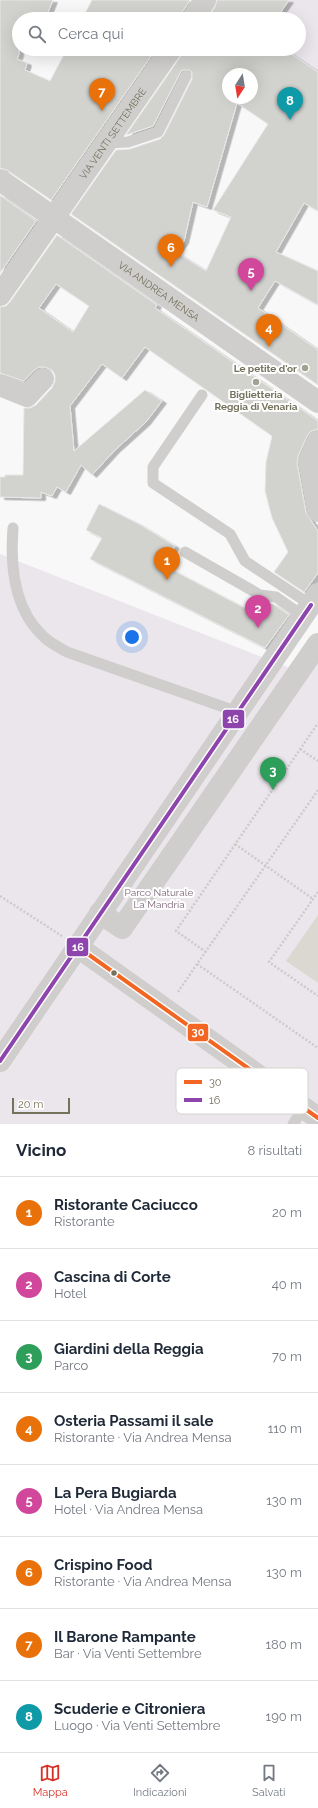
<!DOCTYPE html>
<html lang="it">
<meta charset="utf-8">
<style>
body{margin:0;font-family:Raleway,sans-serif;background:#f6f6f7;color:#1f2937}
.compass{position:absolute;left:222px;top:68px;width:36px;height:36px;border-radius:50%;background:#fff;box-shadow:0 4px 16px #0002;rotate:192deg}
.scale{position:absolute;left:12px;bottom:10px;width:58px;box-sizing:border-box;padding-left:4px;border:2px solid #75725c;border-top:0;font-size:11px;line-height:14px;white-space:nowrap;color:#75725c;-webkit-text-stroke:3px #fff;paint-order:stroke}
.you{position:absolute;left:132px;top:637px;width:14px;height:14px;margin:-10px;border:3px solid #fff;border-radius:50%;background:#1a73e8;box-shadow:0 0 0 6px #1a73e833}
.badge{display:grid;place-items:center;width:26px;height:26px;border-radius:50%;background:#d93025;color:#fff;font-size:13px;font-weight:700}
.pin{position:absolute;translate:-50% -33px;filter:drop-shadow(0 1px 2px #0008)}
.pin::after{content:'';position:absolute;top:21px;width:14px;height:12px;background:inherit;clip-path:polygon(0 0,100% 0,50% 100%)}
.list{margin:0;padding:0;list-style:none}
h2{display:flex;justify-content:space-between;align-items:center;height:52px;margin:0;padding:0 16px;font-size:17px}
h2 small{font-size:13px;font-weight:400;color:#747a83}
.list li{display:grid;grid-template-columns:26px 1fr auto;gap:12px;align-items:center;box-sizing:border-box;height:72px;padding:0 16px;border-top:1px solid #e0e1e3}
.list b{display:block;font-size:15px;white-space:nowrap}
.list p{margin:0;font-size:13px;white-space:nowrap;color:#747a83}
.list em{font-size:13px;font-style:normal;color:#747a83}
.icon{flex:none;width:22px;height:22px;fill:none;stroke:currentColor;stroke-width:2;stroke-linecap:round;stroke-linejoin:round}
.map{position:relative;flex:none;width:318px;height:1124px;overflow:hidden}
.search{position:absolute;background:#fff;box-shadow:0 4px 16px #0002;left:12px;right:12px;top:12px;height:44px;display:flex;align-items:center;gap:10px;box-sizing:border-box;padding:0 14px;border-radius:22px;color:#747a83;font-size:15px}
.sheet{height:628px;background:#fff}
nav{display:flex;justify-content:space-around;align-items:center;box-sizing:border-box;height:56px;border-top:1px solid #e0e1e3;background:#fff;font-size:11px;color:#747a83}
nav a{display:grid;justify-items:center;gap:2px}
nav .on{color:#d93025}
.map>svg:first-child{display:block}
.green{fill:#ebe6eb}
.water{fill:#dbd8d1}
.building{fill:#d2d2cf;stroke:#e8e8e8;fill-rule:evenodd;filter:url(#shadow)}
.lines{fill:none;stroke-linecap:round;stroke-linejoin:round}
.path{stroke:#cccbc9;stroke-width:2.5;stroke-dasharray:2 2;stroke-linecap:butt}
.lane{stroke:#cfcecd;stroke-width:11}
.street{stroke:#cfcecd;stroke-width:22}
.bus-1-casing{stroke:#fff;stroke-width:7}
.bus-2-casing{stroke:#fff;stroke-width:7}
.bus-1{stroke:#f26522;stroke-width:4}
.bus-2{stroke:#8e44ad;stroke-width:4}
.poi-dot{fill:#a3a193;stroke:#fff;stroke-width:1.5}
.bus-dot{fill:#75725c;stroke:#fff;stroke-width:1.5}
.labels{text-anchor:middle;stroke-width:4;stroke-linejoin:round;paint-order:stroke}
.street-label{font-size:10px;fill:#75725c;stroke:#fff}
.poi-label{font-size:10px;font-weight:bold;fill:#75725c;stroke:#fff;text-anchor:end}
.park-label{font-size:10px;fill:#7e6779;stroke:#fff}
.key{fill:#fff;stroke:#d6d5ce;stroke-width:1}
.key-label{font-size:11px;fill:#75725c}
.line-badge{stroke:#fff;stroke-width:1.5}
.badge-label{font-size:11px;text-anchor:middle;font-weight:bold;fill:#fff}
</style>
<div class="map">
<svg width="318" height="1124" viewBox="0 0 318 1124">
<defs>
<filter id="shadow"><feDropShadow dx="4.5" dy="2.5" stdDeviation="0" flood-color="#0004"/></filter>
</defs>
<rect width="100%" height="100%" fill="#f8f8f8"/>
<g class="green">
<path d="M214,0h104v165l-66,-67v-24h-24v23l-55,-38 6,-10h120v-30h-98z"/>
<path d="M0,554l300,118 18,-28v480h-318z"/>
</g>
<path class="water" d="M318,915v68l-32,-22z"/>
<g class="building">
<path d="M0,0h53l-8,19h-26v35l-2,5 10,4 -2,7 25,11 17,-32h89l-105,151 -44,-30 -7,-2z"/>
<path d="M92,0h98l-8,12 -2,7h-98z"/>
<path d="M217,0h72l-13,19h-69l8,-12z"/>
<path d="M183,49h101l34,23v139l-14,-8 -28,49 42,19v34l-43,-24 -17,27 60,42v35l-247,-171 45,-64 14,-1 30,-10 4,-4 28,-56v-7l-3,-2h-7l-2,3 -27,53 -27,9 55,-79zM228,74h24v24h-24zM237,103l31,21 -55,86 18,7 -25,54 -30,-19 8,-11 9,-39 14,5z"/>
<path d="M0,195l36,26 -36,52z"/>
<path d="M57,235l100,70 -2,3 163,113v8l-7,2 -4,5 -9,20 -1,7 9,50 12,18v42l-14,19 -30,-20 14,-20 -16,-34 -7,-27 1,-29 6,-26 -127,-89 -23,31 -20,-14 -32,42 4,45 71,-61 17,11 -16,21 -31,28 -23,25 -11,-10 -15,27 -9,-5 -5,9 -11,-4v6l-41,-1v-20h5v-2h18l1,-67h6l6,-3 16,-17 3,-7v-6l-3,-5 -7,-3h-6l-5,3 -10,11 -24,-8v-66l6,-1 4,-4zM56,284l33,22 -16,26 -34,-24z"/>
<path d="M99,504l40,20 36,22 -12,19 97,51 8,-13 5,1 16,11 -24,33 -175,-89 12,-21 -16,-8z"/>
</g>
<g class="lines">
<g class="path">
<path d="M300,749l18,12"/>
<path d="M318,790l-121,174 121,84"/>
<path d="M235,844l78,55"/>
<path d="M318,892l-49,70 49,34"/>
<path d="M0,896l62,40"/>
<path d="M206,952l-30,-21 142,-208"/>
<path d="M178,992l19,-28"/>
</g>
<g class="lane">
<path d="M106,143l22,-1 30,-10 28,-56"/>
<path d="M202,395l-49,72v16l77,51 15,27 66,44"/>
<path d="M13,528c-3,38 1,82 31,109 6,6 16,11 23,15l171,60"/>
<path d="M185,552l75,43 16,2 27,19"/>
<path d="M293,1124l11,-16"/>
</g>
<g class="street">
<path d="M192,19l13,-19"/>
<path id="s1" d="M0,180l318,222"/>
<path id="s2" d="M0,295l171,-246"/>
<path d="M0,385l27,11 16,-17"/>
<path d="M318,441l-9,20 9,50"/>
<path d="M100,913l22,15 196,-284"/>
<path d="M78,947l240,171"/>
<path d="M0,1061l318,-467"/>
</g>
<defs>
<path id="bus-1" d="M78,947l240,171"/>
<path id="bus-2" d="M0,1061l311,-456"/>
</defs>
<use href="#bus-1" class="bus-1-casing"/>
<use href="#bus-2" class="bus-2-casing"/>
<use href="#bus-1" class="bus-1"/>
<use href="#bus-2" class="bus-2"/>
</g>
<g class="poi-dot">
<circle cx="305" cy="368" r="4"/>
<circle cx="256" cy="382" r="4"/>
</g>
<circle class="bus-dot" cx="114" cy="973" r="3.5"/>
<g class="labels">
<g class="street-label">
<text dy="4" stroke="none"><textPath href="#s2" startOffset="197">VIA VENTI SETTEMBRE</textPath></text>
<text dy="4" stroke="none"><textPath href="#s1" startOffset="194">VIA ANDREA MENSA</textPath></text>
</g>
<g class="poi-label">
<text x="297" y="372">Le petite d'or</text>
<text x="256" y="398" text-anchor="middle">Biglietteria<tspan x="256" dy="12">Reggia di Venaria</tspan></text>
</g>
<g class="park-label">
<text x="159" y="896">Parco Naturale<tspan x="159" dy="12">La Mandria</tspan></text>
</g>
</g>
<rect x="176" y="1068" width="132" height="46" rx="6" class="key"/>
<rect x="184" y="1080" width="18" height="4" fill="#f26522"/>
<rect x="184" y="1098" width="18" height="4" fill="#8e44ad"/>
<g class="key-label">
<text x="209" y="1086">30</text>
<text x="209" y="1104">16</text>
</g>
<g class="line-badge">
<rect x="222" y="709" width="23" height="20" rx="4" fill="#8e44ad"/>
<rect x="66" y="937" width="23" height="20" rx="4" fill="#8e44ad"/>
<rect x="187" y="1023" width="22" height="19" rx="4" fill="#f26522"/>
</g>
<g class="badge-label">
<text x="233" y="723">16</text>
<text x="78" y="951">16</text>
<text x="198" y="1036">30</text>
</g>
</svg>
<svg class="compass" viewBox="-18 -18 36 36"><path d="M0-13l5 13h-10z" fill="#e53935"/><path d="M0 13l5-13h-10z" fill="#747a83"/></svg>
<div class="scale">20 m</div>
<div class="you"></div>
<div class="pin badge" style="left:167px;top:580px;background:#e8710a">1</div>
<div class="pin badge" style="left:258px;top:628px;background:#d1479c">2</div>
<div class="pin badge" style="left:273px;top:790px;background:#2e9e5b">3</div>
<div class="pin badge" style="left:269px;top:347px;background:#e8710a">4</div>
<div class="pin badge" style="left:251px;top:291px;background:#d1479c">5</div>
<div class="pin badge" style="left:171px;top:267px;background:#e8710a">6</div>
<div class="pin badge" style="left:102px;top:111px;background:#e8710a">7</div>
<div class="pin badge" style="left:290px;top:120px;background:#0f9aa8">8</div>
<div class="search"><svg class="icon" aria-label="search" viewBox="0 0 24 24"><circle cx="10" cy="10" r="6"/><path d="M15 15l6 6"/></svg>Cerca qui</div>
</div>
<section class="sheet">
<h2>Vicino<small>8 risultati</small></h2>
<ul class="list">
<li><span class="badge" style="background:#e8710a">1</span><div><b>Ristorante Caciucco</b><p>Ristorante</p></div><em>20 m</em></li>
<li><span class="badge" style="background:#d1479c">2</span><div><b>Cascina di Corte</b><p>Hotel</p></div><em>40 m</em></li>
<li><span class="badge" style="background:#2e9e5b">3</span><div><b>Giardini della Reggia</b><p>Parco</p></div><em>70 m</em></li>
<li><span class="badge" style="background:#e8710a">4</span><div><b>Osteria Passami il sale</b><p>Ristorante · Via Andrea Mensa</p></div><em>110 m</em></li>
<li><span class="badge" style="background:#d1479c">5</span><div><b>La Pera Bugiarda</b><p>Hotel · Via Andrea Mensa</p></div><em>130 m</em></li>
<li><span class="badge" style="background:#e8710a">6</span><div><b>Crispino Food</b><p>Ristorante · Via Andrea Mensa</p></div><em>130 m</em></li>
<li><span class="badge" style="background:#e8710a">7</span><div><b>Il Barone Rampante</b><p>Bar · Via Venti Settembre</p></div><em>180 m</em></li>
<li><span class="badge" style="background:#0f9aa8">8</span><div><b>Scuderie e Citroniera</b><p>Luogo · Via Venti Settembre</p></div><em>190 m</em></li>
</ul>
</section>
<nav>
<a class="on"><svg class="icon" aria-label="map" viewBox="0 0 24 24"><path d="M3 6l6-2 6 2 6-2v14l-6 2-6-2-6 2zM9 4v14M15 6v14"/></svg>Mappa</a>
<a><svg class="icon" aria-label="directions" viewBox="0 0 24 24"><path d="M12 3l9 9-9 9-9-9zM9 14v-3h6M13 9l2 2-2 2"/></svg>Indicazioni</a>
<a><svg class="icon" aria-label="saved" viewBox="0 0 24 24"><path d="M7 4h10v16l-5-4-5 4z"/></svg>Salvati</a>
</nav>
